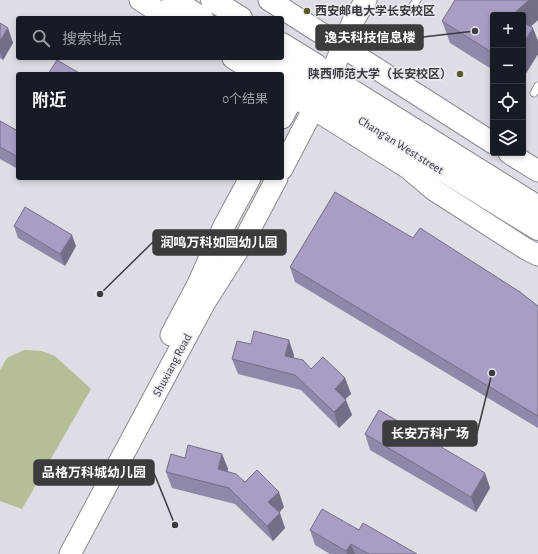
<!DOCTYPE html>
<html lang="zh">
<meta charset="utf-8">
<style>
body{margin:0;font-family:"Alegreya Sans","Noto Sans SC",sans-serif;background:#242831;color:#f1f3f6}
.controls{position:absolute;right:12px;top:12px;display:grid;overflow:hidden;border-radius:4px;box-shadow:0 2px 6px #0003}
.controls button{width:36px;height:36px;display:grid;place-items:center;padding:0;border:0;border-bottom:1px solid #363941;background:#171b24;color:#f1f3f6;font:20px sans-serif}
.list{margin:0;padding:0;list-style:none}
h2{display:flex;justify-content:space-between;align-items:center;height:52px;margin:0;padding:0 16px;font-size:17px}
h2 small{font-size:13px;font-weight:400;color:#9ea1a6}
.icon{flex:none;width:22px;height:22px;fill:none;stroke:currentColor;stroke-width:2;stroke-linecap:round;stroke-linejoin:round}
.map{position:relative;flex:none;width:538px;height:554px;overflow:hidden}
.search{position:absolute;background:#171b24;box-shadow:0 2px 6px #0003;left:16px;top:16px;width:268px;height:44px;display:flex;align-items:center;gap:10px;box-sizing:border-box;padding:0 14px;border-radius:4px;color:#9ea1a6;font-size:15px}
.panel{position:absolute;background:#171b24;box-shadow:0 2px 6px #0003;left:16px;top:72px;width:268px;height:108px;border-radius:4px}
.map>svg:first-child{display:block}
.green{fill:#b4bf98}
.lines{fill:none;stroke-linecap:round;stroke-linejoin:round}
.lane-casing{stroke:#8c8a91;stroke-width:9}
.secondary-casing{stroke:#8c8a91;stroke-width:23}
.primary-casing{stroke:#8c8a91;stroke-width:24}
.lane{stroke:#fff;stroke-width:7}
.secondary{stroke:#fff;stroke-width:21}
.primary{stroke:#fff;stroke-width:22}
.wall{fill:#9187a9}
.shaded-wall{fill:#766e89}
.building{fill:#a99dc4;stroke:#766e89}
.poi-dot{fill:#5e5b28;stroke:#eceaf2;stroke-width:1.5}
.labels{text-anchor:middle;stroke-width:3;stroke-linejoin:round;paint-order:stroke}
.poi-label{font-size:12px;font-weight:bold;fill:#3c3b3e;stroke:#eceaf2;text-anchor:start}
.street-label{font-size:12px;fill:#3c3b3e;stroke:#eceaf2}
.leader{fill:none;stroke:#3c3b3e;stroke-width:1.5}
.callout-dot{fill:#3c3b3e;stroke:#eceaf2;stroke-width:1.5}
.callout{fill:#3c3b3e;stroke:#3c3b3e;stroke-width:1.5}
.callout-label{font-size:13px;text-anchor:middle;font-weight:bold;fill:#fff}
</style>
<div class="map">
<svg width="538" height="554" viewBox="0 0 538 554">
<rect width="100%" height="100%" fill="#dfdce5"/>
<path class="green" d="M24,350l18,1 13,5 36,33 -69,120 -22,-8v-131l7,-12z"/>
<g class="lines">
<defs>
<g id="lane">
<path d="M412,7l5,-7"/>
<path d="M534,93l4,-7"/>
</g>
<g id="secondary">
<path d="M140,0l29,18"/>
<path d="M269,0l224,143"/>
<path d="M233,58l25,16"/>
<path d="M282,89l126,79 26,22 92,59 12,6"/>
<path d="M282,118l18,-34"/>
<path d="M509,153l29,18"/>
<path d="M282,169l48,-92 23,-56 13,-21"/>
<path d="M171,335l26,-49 27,-60 26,-48"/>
<path d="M70,554l135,-252 37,-58 35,-66"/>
</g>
<g id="primary">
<path d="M173,0l29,18"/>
<path d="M212,0l29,18"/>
<path d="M282,44l34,21 14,12 208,130"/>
<path d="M265,58l37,23 19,14 217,134"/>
</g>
</defs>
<use href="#lane" class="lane-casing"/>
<use href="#secondary" class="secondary-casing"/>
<use href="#primary" class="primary-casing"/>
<use href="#lane" class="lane"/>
<use href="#secondary" class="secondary"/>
<use href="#primary" class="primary"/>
</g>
<g class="wall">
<path d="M538,0v20l-7,6 7,15v13l-15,24 -30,-63v55l-43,-27 -8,-22z"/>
<path d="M0,23l8,5 5,15 -10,17 -3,-2z"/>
<path d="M0,121l18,10v38l-18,-10z"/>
<path d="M14,226l62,20 -11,20 -47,-28z"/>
<path d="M413,238l125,68v122l-243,-146 -5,-15z"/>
<path d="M294,355l-1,3 18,11 34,9 6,16 -6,5 7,16 -13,13 -38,-38 -63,-16 -6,-15z"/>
<path d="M365,434l120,39 5,15 -14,24 -106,-62z"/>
<path d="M222,454l6,15 -1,2 57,36 -5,6 6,15 -12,13 -38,-37 -63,-16 -6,-16 19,-14z"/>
<path d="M310,530h49l58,24h-87l-15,-9z"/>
</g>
<g class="shaded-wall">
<path d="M529,0h9v20l-15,14v-19h-11z"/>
<path d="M8,28l5,15 -10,17 -3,-8v-11z"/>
<path d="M533,28l5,13v13l-15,24v-34z"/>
<path d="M72,235l4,11 -11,20 -5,-12z"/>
<path d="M289,340l5,15 -4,16 -5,-15z"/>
<path d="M345,378l6,16 -11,10 -5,-15z"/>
<path d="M346,400l6,15 -13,13 -5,-16z"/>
<path d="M222,454l6,15 -4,15 -6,-15z"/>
<path d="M485,473l5,15 -14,24 -5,-15z"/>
<path d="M279,492l5,15 -10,11 -6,-16z"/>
<path d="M280,513l5,15 -12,13 -6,-15z"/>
<path d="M351,544l4,10h-8l-1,-3z"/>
</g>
<g class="building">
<path d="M455,0h74l-17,15h-19v38l-51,-32z"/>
<path d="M523,22l10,6 -10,16z"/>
<path d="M0,23l8,5 -8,13z"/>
<path d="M57,60l24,14h-33z"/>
<path d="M0,121l18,10v26l-18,-10z"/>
<path d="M335,192l78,46 7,-10 100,64 18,14v110l-248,-149z"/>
<path d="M25,207l47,28 -12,19 -46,-28z"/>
<path d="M254,331l35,9 -4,16 18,4 8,9 12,-12 22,21 -10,11 11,11 -12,12 -39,-37 -63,-16 5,-18 14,3z"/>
<path d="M379,410l106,63 -14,24 -106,-63z"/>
<path d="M188,445l34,9 -4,15 18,5 9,8 12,-12 22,22 -11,10 12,11 -13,13 -38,-38 -63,-16 5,-18 14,4z"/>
<path d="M322,509l37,21 4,-7 54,31h-48l-18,-10 -5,7 -36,-21z"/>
</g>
<g class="poi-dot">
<circle cx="307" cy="11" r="4"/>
<circle cx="460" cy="74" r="4"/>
</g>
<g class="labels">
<g class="poi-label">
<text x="315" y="15">西安邮电大学长安校区</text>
<text x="452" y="78" text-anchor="end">陕西师范大学（长安校区）</text>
</g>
<g class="street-label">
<text transform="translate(401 145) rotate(32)" y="4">Chang'an West street</text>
<text transform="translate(172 365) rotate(-62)" y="4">Shuxiang Road</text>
</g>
</g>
<path class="leader" d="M475 31L423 37M100 294L153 242M492 373L477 433M175 525L154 473"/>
<g class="callout-dot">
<circle cx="475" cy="31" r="4"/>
<circle cx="100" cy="294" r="4"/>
<circle cx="492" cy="373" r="4"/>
<circle cx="175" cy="525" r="4"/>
</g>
<g class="callout">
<rect x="316" y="25" width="107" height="25" rx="4"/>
<rect x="153" y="230" width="133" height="25" rx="4"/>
<rect x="383" y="421" width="94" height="25" rx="4"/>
<rect x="34" y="460" width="120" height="25" rx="4"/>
</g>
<g class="callout-label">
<text x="370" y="42">逸夫科技信息楼</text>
<text x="219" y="247">润鸣万科如园幼儿园</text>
<text x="430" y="438">长安万科广场</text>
<text x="94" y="477">品格万科城幼儿园</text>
</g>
</svg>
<div class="controls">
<button>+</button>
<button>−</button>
<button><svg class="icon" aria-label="locate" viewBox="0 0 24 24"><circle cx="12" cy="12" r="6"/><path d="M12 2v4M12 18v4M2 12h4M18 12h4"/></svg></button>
<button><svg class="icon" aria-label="layers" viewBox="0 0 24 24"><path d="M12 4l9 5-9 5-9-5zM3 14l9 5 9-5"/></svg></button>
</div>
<div class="search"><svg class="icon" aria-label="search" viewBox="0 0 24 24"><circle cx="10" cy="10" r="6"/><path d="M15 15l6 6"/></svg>搜索地点</div>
<section class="panel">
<h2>附近<small>0个结果</small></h2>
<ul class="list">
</ul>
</section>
</div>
